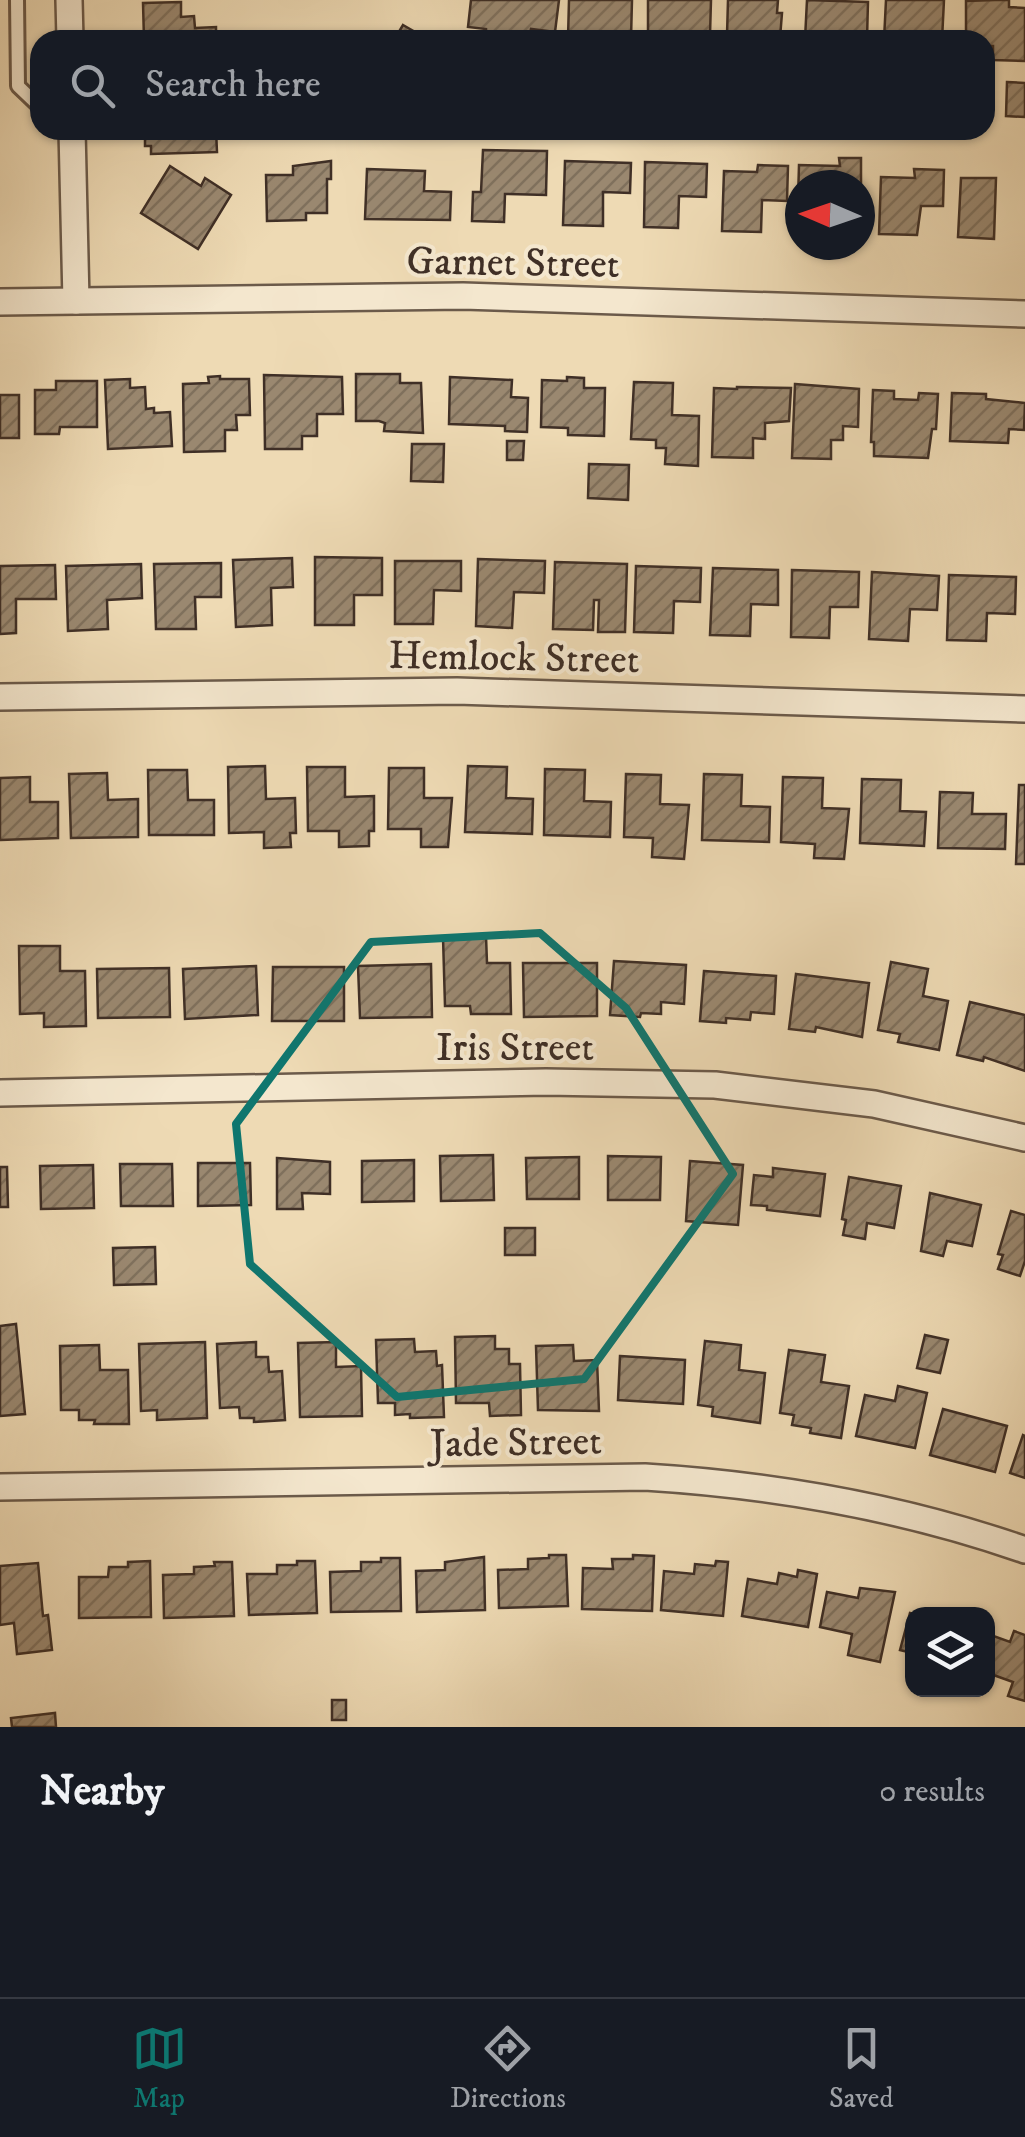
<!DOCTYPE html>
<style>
body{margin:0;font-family:"IM FELL DW Pica",serif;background:#242831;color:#f1f3f6}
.controls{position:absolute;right:30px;bottom:30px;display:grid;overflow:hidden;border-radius:20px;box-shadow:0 2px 8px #0004}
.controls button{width:90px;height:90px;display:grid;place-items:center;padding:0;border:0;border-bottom:2px solid #363941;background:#171b24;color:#f1f3f6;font:50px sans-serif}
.compass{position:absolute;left:785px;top:170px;width:90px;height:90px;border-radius:50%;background:#171b24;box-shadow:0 2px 8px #0004;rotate:272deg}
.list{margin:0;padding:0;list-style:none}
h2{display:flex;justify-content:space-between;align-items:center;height:130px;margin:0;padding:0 40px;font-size:42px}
h2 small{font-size:32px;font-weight:400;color:#9ea1a6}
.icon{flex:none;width:55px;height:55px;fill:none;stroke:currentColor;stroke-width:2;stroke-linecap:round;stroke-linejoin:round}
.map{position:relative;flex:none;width:1025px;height:1727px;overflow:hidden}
.search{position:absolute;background:#171b24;box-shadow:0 2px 8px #0004;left:30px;right:30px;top:30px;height:110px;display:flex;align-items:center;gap:25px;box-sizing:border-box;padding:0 35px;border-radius:30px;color:#9ea1a6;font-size:38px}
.sheet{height:270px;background:#171b24}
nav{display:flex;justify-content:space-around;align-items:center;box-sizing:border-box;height:140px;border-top:2px solid #363941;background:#171b24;font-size:28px;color:#9ea1a6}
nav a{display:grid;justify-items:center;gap:5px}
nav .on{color:#0f766e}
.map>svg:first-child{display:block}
.building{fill:url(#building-hatch);stroke:#3f2f26;stroke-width:2.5}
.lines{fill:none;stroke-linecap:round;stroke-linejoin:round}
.lane-casing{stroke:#6b5a4a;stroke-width:18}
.street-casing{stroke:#6b5a4a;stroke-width:30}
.lane{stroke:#f4e7ce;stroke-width:12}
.street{stroke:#f4e7ce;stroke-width:25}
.marked{fill:none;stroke:#0f766e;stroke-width:8;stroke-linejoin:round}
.labels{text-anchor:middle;stroke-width:8;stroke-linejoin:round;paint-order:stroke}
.street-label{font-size:40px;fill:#3f2f26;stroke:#f4e7ce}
</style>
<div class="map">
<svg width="1025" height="1727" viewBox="0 0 1025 1727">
<defs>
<pattern id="building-hatch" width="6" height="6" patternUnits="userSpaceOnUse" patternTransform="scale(2.5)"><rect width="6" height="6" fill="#9a8870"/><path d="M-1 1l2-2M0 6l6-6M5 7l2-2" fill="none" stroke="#7f705c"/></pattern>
</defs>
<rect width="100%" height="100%" fill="#eedab4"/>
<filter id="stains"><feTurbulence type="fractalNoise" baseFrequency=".002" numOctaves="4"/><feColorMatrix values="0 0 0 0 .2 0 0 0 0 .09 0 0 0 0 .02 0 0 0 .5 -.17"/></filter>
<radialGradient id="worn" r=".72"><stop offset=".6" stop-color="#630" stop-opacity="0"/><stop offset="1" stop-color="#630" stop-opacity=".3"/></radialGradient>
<g class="building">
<path d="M471,0h88l-4,32 -24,-3 -2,9 -18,-3 -1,5 -24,-1v-10l-18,-2z"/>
<path d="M569,0h63l-1,39 -63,-1z"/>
<path d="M648,0h63l-1,35 -62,-1z"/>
<path d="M728,0h50l-1,13h5l-2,25 -53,-3z"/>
<path d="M807,0l61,2 -1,37h-62z"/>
<path d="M886,0h58l-2,40h-58z"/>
<path d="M995,0h14v7l16,1v53l-32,-1v-14h-8v-6h-19v-39z"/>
<path d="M181,2v15l13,-1 1,12 21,-1v13h-72l-1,-37z"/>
<path d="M403,25l26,15h-35z"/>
<path d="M1007,82l18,1v34l-19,-1z"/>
<path d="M145,130h71l1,22 -66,2v-8h-6z"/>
<path d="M483,150l64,1 -1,44 -41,-1 -1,28 -32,-1 1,-29h8z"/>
<path d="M839,158h22v35l-1,-8h-60v49h-3l2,-69 41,1z"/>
<path d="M331,161v18h-4v34h-21v7l-39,1 -1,-46h27v-9z"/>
<path d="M565,161l66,2 -1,30 -27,-1v34l-40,-1z"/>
<path d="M645,162l62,2 -1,33 -27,-1 -1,32 -34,-1z"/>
<path d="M758,165l30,1 -1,35 -25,-1 -1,32 -39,-1 2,-60 33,1z"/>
<path d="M170,166l31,20 4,-8 26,17 -33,54 -57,-36z"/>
<path d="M367,169l58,2 -1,20 27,1 -1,28 -85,-1z"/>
<path d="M914,169l30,1 -1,36h-22l-4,29 -38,-1 2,-57 34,1z"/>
<path d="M961,178h35l-2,61 -36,-2z"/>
<path d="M356,374h44v9h21l2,50 -39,-2 1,-8 -6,-2h-23z"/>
<path d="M264,375l78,2 1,37h-26v22h-15v13h-37z"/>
<path d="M220,376v3h29l1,36h-14l1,15h-12v21l-41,1 -1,-68 26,-1 -1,-6z"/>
<path d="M450,377l62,3 -1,17 17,1 -1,34 -22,-1v-5l-56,-2z"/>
<path d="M567,377l17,1v10h21l-1,48 -36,-1v-7l-27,-1 1,-47 25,1z"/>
<path d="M130,379v9l15,-1 1,22 8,-1v5l16,-1 2,34 -64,3 -3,-69z"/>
<path d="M56,381h41v46h-37l-1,7h-24v-44h21z"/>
<path d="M634,382l39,1 -1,32 27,1 -1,50 -33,-2 1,-16h-10v-8l-25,-1z"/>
<path d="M795,384l64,5 -1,38 -15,-1v14h-12v19l-39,-1z"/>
<path d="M737,387l54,1 -2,33 -24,2v16l-12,-1v20l-41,-1 2,-69 23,1z"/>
<path d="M873,390l21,1v8l24,1 1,-7 19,1 -2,35h-4l-4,29 -54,-2v-14h-3z"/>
<path d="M952,393l34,1v5l39,4 -1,27 -15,-1 -1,14 -58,-2z"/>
<rect x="0" y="395" width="19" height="43"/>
<path d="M507,441h17l-1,19h-16z"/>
<path d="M412,444h32l-1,38 -32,-1z"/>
<path d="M589,464l40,1 -1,35 -40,-2z"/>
<path d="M315,557l67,1v37h-28v30h-39z"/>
<path d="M292,558l1,29 -22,1 1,37 -36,2 -3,-67z"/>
<path d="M478,559l67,2 -1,32 -30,-1 -2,36 -36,-2z"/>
<path d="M395,561h66v30l-27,-1 -1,34h-38z"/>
<path d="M555,562l72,2 -2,68h-27l1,-32h-5l-1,30 -40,-1z"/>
<path d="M221,563v34h-26l1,32h-40l-2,-65z"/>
<path d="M141,564l1,34 -35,2 1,29 -40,2 -2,-65z"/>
<path d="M55,565l1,34h-40v34l-16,1v-68z"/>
<path d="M636,566l65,2 -1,34 -26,-1 -1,32 -39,-1z"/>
<path d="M713,568l65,2v35l-27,-1 -1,32 -40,-1z"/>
<path d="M792,570l67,2 -1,35h-28l-1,31 -38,-1z"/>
<path d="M872,572l67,4 -2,34 -27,-1 -2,32 -39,-2z"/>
<path d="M949,575l67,2 -1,37 -28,-1 -1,28 -39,-1z"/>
<path d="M265,766l1,33 29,-1 1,35h-6l1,14 -27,1v-16l-35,1 -1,-66z"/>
<path d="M468,766l39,1 -1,31 27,1 -1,35 -67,-2z"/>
<path d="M307,767h38v30l29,-1v35h-5v15l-30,1v-16h-31z"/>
<path d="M389,768h35v30h28l-4,49h-27v-18h-33z"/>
<path d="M545,769l40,1 -1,31 27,1 -1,35 -66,-2z"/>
<path d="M148,770h39l1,30h26v35h-65z"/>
<path d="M107,773l1,27 30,-1v38l-67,1 -2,-64z"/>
<path d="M626,774l35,1 -1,29 29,1 -5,54 -32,-2 1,-19 -29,-1z"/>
<path d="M704,774l38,1 -1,31 29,1 -1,35 -67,-2z"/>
<path d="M30,777v25h28v36l-58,2v-62z"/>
<path d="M783,777l40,1 -1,30 27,1 -5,50 -30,-1 1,-14 -34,-2z"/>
<path d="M862,779l39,1 -1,31 26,1 -2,34 -64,-3z"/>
<path d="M1019,785h6v79h-9z"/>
<path d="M940,792l33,1 -1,21h34l-1,35 -67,-1z"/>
<path d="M486,936l1,27h23l1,51h-40l-1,-8h-25l-2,-69z"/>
<path d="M19,946h41v25h25l1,55 -42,1v-14l-24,1z"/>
<path d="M614,961l72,4 -2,39 -23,-2v12l-20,-1 -1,4 -30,-2z"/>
<path d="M891,962l37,7 -5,27 25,5 -9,49 -41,-8 2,-8 -22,-4z"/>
<path d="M523,963h74v53l-73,1z"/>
<path d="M431,964l1,53 -72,1 -2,-52z"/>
<path d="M256,966l2,49 -73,4 -2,-50z"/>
<path d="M273,967h71v54h-72z"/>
<path d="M169,968l1,49 -72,1 -1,-49z"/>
<path d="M704,971l72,5 -2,38 -23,-2 -1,8 -24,-2v5l-26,-2z"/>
<path d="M796,974l73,9 -7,54 -46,-10 -1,5 -26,-3z"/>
<path d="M970,1002l55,13v56l-41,-14 -1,4 -26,-6z"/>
<path d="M493,1155l1,45 -53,1 -1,-45z"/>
<path d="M608,1156l53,1 -1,43h-52z"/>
<path d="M579,1157v42h-52l-1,-41z"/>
<path d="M277,1158l53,4v32l-28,-1 1,16h-26z"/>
<path d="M414,1160v41l-52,1v-41z"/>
<path d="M690,1161l53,4 -5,60 -52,-4z"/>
<path d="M198,1163h52l1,42 -53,1z"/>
<path d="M120,1164h52l1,42h-52z"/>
<path d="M93,1165l1,43 -53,1 -1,-43z"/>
<path d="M0,1167h7l1,40h-8z"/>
<path d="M773,1168l52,6 -5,42 -53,-6v-4l-16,-1 3,-30 19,2z"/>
<path d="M849,1177l52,9 -7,42 -27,-5 -2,16 -22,-4 3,-15 -4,-1z"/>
<path d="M930,1193l51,12 -9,41 -25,-5 -4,15 -22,-5z"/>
<path d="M1011,1211l14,4v46l-5,15 -22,-7 5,-14 -5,-1z"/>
<rect x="505" y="1228" width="30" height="27"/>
<path d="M155,1247l1,37 -42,1 -1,-37z"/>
<path d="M16,1324l9,90 -25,2v-90z"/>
<path d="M925,1335l23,5 -8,33 -23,-5z"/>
<path d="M495,1336v13h14v15h11l1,51 -31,1 -1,-13h-33l-1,-66z"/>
<path d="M414,1339l1,13 21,-1 1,15 5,-1 2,52 -34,1v-4l-15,1v-12h-17l-2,-63z"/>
<path d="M705,1341l36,4 -2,25 26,3 -5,50 -48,-7 1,-9 -15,-2z"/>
<path d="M205,1342l2,76 -50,2v-10l-16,1 -2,-67z"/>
<path d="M256,1342v15h12l1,15 13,-1 3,49 -31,2v-4h-14l-1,-11 -19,1 -3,-64z"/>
<path d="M336,1342v25l25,-1 1,50 -62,1 -2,-74z"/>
<path d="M99,1345l1,25h28l1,54h-35l1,-4h-16v-10h-18l-1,-64z"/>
<path d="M573,1345l1,16 23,-1 2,51 -61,-1 -2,-64z"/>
<path d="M789,1350l36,5 -4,27 28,4 -8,52 -31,-5 1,-5 -19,-3 2,-10 -14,-2z"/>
<path d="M620,1356l65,4 -2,44 -65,-4z"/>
<path d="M898,1386l29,7 -12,55 -59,-12 9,-41 30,6z"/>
<path d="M943,1409l64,17 -12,46 -65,-17z"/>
<path d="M1023,1435l2,1v42l-15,-5z"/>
<path d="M549,1555h17l2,51 -69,2 -1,-38 30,-1v-10l21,-1z"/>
<path d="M633,1555l21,1 -2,55 -70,-2 1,-41 30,1 -1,-10h21z"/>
<path d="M484,1557l1,53 -68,2 -1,-41 29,-1v-8z"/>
<path d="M381,1558h19l1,53 -70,1 -1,-40 31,-1v-9h20z"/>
<path d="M150,1561l1,56 -72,1v-41h29l1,-10h19v-5z"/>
<path d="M297,1561h18l2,52 -68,2 -2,-41h30v-9h20z"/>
<path d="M716,1561l12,1 -5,54 -62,-6 3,-39 30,3 1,-10 20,2z"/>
<path d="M214,1562h18l2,54 -70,2 -1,-43 31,-1v-7l21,-1z"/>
<path d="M38,1563l5,53 5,-1 4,35 -35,4 -3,-31 -14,2v-59z"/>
<path d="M798,1570l19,4 -9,53 -66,-11 6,-37 29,5 2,-11 18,4z"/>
<path d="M860,1588l35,4 -15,70 -32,-7 4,-21 -32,-7 7,-35 31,6z"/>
<path d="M910,1613l5,1h-3v39l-12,-3z"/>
<path d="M1014,1631l11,4v66l-17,-5 5,-14 -25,-9v-39l22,8z"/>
<rect x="332" y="1700" width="14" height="20"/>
<path d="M55,1713l1,14h-44l-1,-9z"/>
</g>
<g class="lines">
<defs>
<path id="lane" d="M17,0l1,86 22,21"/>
<g id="street">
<path d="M69,0l1,40"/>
<path d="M72,130l4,171"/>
<path d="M0,302l463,-6 562,18"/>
<path d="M0,697l457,-6 568,18"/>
<path d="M0,1093l546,-11 169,3 159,19 151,34"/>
<path d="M0,1487l645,-10c129,8 257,30 380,73"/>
</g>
</defs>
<use href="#lane" class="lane-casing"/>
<use href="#street" class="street-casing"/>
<use href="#lane" class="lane"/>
<use href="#street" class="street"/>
</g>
<path class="marked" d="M540,933l86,75 107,166 -149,205 -187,18 -147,-133 -14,-140 135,-182z"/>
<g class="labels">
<g class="street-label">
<text transform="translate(513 261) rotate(1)" y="14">Garnet Street</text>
<text transform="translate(514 656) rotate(1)" y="14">Hemlock Street</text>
<text x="515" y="1060">Iris Street</text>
<text transform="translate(516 1441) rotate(-1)" y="14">Jade Street</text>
</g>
</g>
<rect width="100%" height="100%" filter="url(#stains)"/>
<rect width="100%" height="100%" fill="url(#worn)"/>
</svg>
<div class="controls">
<button><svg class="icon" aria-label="layers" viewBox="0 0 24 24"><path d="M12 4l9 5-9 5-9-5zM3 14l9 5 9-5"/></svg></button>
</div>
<svg class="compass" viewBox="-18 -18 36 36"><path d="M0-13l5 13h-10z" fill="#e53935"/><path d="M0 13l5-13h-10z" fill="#9ea1a6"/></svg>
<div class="search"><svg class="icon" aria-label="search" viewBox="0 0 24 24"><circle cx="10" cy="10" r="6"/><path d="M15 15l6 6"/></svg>Search here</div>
</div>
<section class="sheet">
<h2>Nearby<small>0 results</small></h2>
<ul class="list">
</ul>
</section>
<nav>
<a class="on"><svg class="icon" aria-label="map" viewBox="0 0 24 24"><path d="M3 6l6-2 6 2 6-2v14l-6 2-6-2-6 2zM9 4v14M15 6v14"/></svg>Map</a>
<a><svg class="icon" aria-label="directions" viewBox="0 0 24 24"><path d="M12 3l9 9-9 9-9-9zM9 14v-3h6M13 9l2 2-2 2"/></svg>Directions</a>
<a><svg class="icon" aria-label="saved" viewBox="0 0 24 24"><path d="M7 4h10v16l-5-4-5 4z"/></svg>Saved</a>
</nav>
